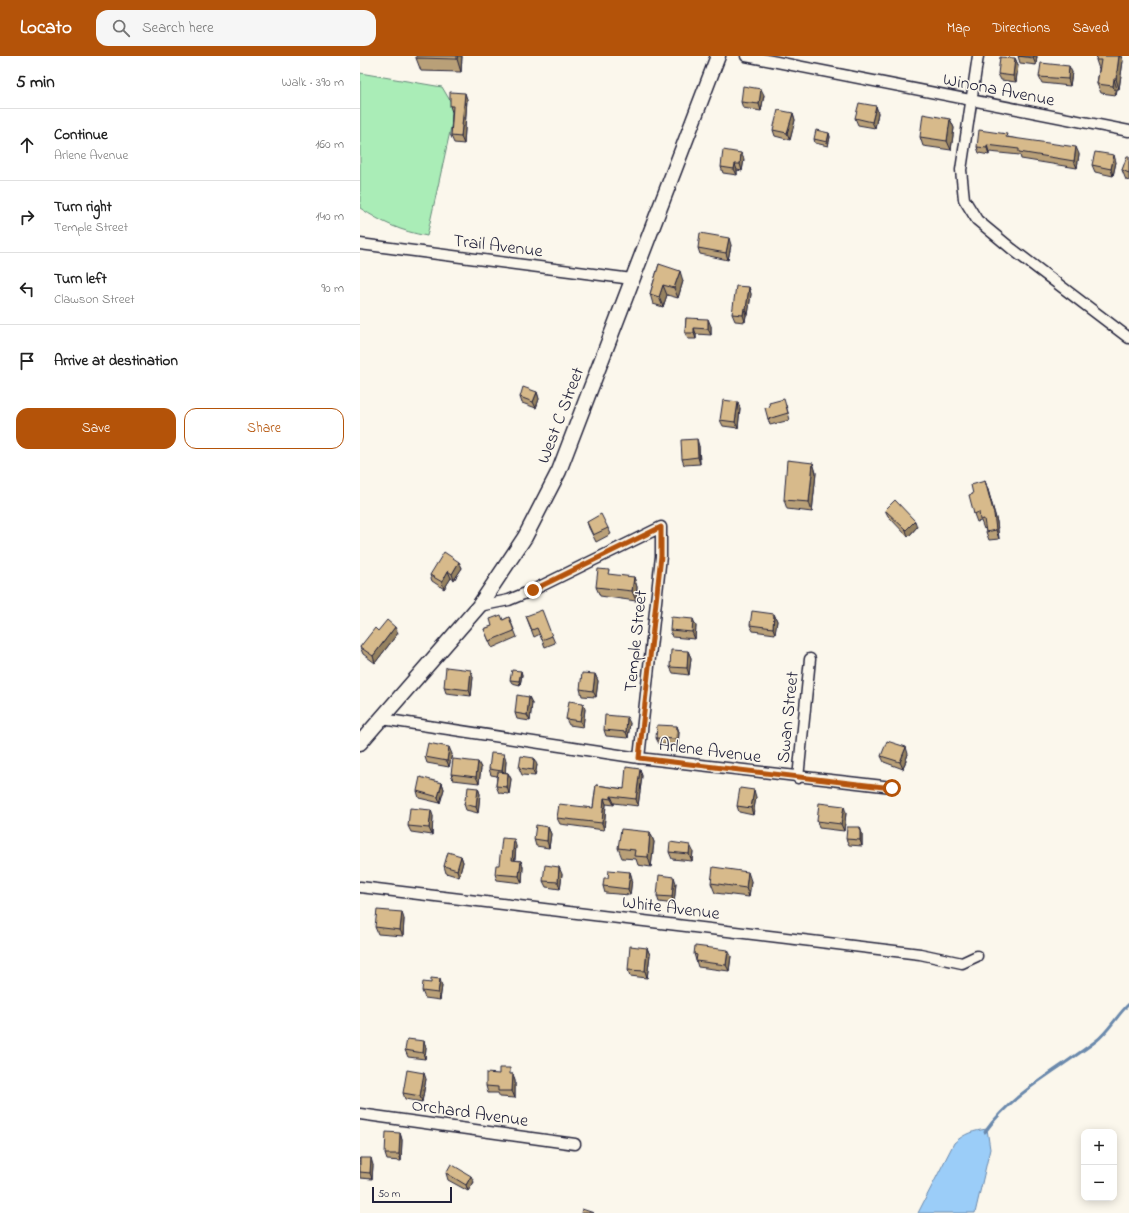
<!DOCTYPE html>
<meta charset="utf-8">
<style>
body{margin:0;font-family:"Indie Flower",sans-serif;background:#f6f6f6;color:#222}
.controls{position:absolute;right:12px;bottom:12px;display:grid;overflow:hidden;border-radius:8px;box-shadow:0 2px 10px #0003}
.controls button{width:36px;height:36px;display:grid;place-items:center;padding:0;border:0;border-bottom:1px solid #e0e0e0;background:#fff;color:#222;font:20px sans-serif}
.scale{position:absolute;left:12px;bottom:10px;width:80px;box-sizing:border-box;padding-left:4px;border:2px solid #22223b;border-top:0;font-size:11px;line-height:14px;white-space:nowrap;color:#22223b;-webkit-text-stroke:3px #fbf7ec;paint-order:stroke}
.stop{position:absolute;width:12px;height:12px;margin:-9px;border:3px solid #b45309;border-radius:50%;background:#fff}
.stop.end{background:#b45309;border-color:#fff;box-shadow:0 1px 4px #0008}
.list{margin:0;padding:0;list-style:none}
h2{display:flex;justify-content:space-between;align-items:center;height:52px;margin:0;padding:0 16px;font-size:17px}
h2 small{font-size:13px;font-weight:400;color:#767676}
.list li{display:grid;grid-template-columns:26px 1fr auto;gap:12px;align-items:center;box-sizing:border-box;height:72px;padding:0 16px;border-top:1px solid #e0e0e0}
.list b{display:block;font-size:15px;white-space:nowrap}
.list p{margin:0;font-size:13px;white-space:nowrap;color:#767676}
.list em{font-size:13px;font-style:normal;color:#767676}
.actions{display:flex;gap:8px;padding:12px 16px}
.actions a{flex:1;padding:9px 0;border:1px solid #b45309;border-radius:12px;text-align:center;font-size:14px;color:#b45309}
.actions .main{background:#b45309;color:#fff}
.icon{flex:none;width:22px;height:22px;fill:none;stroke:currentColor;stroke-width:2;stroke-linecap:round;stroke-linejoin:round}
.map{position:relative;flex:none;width:769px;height:1157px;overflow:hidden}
header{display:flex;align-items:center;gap:24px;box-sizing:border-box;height:56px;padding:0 20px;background:#b45309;color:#fff}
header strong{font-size:19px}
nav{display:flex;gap:22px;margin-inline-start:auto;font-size:14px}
.search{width:280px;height:36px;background:#f6f6f6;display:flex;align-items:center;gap:10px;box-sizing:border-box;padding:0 14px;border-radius:12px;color:#767676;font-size:15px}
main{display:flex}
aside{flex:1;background:#fff}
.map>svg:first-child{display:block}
.green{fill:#aaedb7;stroke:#668879}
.water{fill:#9bcdf8;stroke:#6b89ac}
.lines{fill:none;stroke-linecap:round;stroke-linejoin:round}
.stream{stroke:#6b89ac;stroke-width:3}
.street-casing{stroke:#22223b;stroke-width:13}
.secondary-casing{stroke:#22223b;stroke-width:17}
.street{stroke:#fbf7ec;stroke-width:10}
.secondary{stroke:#fbf7ec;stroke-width:14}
.wall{fill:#b9a078;stroke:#22223b}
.shaded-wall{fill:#968261;stroke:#22223b}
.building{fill:#d7ba8b;stroke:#22223b}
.route{stroke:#b45309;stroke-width:5}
.labels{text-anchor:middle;stroke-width:3;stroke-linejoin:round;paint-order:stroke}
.street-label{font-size:18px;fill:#22223b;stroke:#fbf7ec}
</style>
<header>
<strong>Locato</strong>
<div class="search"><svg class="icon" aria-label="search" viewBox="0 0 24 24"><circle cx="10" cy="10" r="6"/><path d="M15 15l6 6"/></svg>Search here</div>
<nav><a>Map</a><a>Directions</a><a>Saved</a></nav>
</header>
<main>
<aside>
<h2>5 min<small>Walk · 390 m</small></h2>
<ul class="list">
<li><svg class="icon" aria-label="ahead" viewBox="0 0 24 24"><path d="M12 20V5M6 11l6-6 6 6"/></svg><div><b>Continue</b><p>Arlene Avenue</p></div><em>160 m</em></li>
<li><svg class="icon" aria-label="right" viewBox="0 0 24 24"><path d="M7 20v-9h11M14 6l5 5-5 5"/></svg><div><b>Turn right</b><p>Temple Street</p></div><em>140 m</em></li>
<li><svg class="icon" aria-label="left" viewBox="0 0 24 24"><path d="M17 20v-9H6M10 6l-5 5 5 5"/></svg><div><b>Turn left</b><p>Clawson Street</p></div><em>90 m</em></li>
<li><svg class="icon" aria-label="arrive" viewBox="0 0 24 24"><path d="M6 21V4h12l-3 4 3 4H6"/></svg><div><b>Arrive at destination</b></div></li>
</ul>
<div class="actions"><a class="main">Save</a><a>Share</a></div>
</aside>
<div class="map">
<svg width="769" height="1157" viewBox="0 0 769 1157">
<rect width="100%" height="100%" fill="#fbf7ec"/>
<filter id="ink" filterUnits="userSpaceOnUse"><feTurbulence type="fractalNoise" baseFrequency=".025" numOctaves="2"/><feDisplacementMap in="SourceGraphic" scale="8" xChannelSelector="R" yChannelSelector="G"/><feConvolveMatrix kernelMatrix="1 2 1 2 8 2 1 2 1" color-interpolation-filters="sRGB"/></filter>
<g filter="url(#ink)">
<path class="green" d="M0,17l82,14 13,22 -28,127c-27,-5 -44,-13 -67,-28z"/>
<path class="water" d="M627,1073l3,20 -15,64h-57l36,-70c11,-10 19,-12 33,-14z"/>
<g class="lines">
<path class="stream" d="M625,1076c28,-40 73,-62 111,-91 13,-10 21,-26 33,-37"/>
<defs>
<g id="street">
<path d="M386,0l383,75"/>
<path d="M618,0l-17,114 3,29 13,21 35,29 117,89"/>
<path d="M0,188l272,35"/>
<path d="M119,550l30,-6 24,-10 128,-63v29l-22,202"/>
<path d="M22,663l257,39 253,29"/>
<path d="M438,722l12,-119"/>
<path d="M0,831l560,67 42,9 15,-7"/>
<path d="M0,1058l215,30"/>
</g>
<path id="secondary" d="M0,687l119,-137 46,-69 34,-66 159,-415"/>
</defs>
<use href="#street" class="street-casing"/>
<use href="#secondary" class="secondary-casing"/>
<use href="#street" class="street"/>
<use href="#secondary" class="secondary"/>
</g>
<g class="wall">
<path d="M102,0l-1,16 -40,-1 -5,-13z"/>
<path d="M658,0h19l-1,9 -16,-2z"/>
<path d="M737,0h24l2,5 -4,28h-2l-1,6 -15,-2 -4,-9 2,-15 -3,-9z"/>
<path d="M655,2l3,7 -2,17 -15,-2 -3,-6z"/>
<path d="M712,16l-2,14 -28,-3 -3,-6z"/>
<path d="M404,39l-3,16 -18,-3 -2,-6z"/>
<path d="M107,43l-3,45 -10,-1 -3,-7 1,-24 -2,-6z"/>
<path d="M516,50l2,7 -3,15 -17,-3 -3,-7z"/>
<path d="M433,57l2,7 -5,20 -15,-4 -2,-6z"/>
<path d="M590,63l4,9 -3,22 -28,-4 -3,-9z"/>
<path d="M469,77l1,4 -2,9 -13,-3 -1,-4z"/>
<path d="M648,81l71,17 -2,14 -56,-9 -1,-4 -31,-3v3l-10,-2 -2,-6z"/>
<path d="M769,100v25l-3,-1 -4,-10z"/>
<path d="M384,103l-2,12 -5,-1v5l-14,-2 -2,-6z"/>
<path d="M756,106l-3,14 -18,-4 -3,-7z"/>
<path d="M371,189l-3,15 -28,-6 -2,-6z"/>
<path d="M299,208l24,17 -5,17 -11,-3 -4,12 -10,-3 -3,-10z"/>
<path d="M389,231l2,7 -3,21h-2l-1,7 -10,-1 -3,-7z"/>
<path d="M326,262l25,8v9l-15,-1v5h-8l-3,-6z"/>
<path d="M177,336l2,7 -3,9 -14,-5 -2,-6z"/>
<path d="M426,349l4,15 -20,5 -2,-6 2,-12z"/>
<path d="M380,352l-2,20 -15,-2 -3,-6z"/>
<path d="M339,390l1,18 -16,1 -2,-6z"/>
<path d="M453,407l3,10 -4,39 -25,-3 -3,-9z"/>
<path d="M625,425l3,9 9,32 2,17 -10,1 -3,-8 -1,-4 -1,1 -3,-8 -4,1 -3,-8 -1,-20z"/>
<path d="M525,454l32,17 -9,10 -20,-21z"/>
<path d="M227,466l21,6 3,6 -15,8 -7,-14z"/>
<path d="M99,506l3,6 -8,12 -3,-2 -7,11 -12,-8 -2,-6z"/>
<path d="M274,521l3,10 -1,14 -36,-5 -4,-9z"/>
<path d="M414,558l3,7 -2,13 -22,-3 -3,-6z"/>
<path d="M166,560l26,20 3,7 -10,4 -5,-13 -6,3z"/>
<path d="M149,561l8,20 -25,11 -8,-19 8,-3 11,-6z"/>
<path d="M336,570l-1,13 -23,-2 -2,-7z"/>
<path d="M18,575l20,2 -23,30 -12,-9 -3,-7z"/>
<path d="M328,595l3,7 -2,17 -16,-2 -3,-6z"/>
<path d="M161,615l1,4 -2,10 -8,-2 -2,-3z"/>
<path d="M235,618l3,7 -2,16 -14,-1 -2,-7z"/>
<path d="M113,621l-2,19 -25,-3 -2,-6z"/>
<path d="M169,641l3,6 -2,18 -13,-2 -2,-6z"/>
<path d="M225,653l-2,18 -14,-2 -3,-6z"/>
<path d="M270,667l-2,15 -22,-2 -2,-6z"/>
<path d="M317,670l2,6 -1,13 -19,-1 -3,-6z"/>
<path d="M92,698l-3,13 -22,-4 -2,-6z"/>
<path d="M144,698l2,7 -1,11 3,1 3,6 -2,15 -10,-1 -3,-7 1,-10 -6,-1 -2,-6z"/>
<path d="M548,698l-5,15 -19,-7 -3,-6z"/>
<path d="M118,706l3,6 -2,15 -26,-3 -2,-6z"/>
<path d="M177,709l-2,11 -13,-1 -3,-7z"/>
<path d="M280,713l2,7 -4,30 -24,-3v2l-8,-1 -2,26 -44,-6 -3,-6 36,-10 3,-23 28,4z"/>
<path d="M82,727l2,6 -4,14 -21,-5 -2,-7z"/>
<path d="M118,732l2,6 -2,19 -12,-3 -2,-6 3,-9z"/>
<path d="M396,741l-3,18 -14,-3 -2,-6z"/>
<path d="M486,757l-2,18 -25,-3 -2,-7z"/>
<path d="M73,760l-1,19 -21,-3 -3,-6z"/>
<path d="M188,771l3,7 -2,14 -13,-2 -2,-7z"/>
<path d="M500,771l2,7v12l-13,-1 -3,-6z"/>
<path d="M290,776l4,10 -3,25 -13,-2 -2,-6 -14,-1 -4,-10z"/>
<path d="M156,790l-1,14 6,1 2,6 -1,16 -25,-3 -2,-6 4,-9z"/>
<path d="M333,795l-1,10 -20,-2 -3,-7z"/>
<path d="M101,800l2,6 -4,15 -13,-4 -2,-7z"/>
<path d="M270,816l2,7 -2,16 -25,-2 -2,-7 5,-8z"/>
<path d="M202,818l-2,15 -14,-2 -3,-6z"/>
<path d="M391,825l-2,16 -34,-4 -4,-10z"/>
<path d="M316,827l-2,21 -15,-2 -2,-6z"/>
<path d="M44,863l-1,17 -25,-2 -3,-7z"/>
<path d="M287,892l3,7 -3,23 -17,-2 -2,-6z"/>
<path d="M334,898l37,2 -2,15 -31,-4z"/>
<path d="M82,930l-2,14 -15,-2 -3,-7z"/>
<path d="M66,992l-1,11 -17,-2 -3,-7z"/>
<path d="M152,1018h1l2,7v17l-15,-1 -2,-4h-10l-2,-7z"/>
<path d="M66,1023l-4,23 -17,-3 -2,-6z"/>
<path d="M40,1077l2,7 -1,21 -14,-1 -2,-6z"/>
<path d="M0,1102l13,7 -1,14 -12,-1z"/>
<path d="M86,1117l28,9 -6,9 -20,-11z"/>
</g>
<g class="shaded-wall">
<path d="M97,0h5l-1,16 -4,-13z"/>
<path d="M674,0h3l-1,9 -3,-7z"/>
<path d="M759,0h2l2,5 -4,28 -3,-10z"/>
<path d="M655,2l3,7 -2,17 -3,-6z"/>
<path d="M709,10l3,6 -2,14 -2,-7z"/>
<path d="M754,23l3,10 -1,6 -3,-9z"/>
<path d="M401,33l3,6 -3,16 -2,-7z"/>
<path d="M105,37l2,6 -3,45 -3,-7z"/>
<path d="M516,50l2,7 -3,15 -3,-6z"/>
<path d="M433,57l2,7 -5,20 -3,-7z"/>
<path d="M590,63l4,9 -3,22 -4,-9z"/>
<path d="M469,77l1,4 -2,9 -1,-4z"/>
<path d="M627,89l2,7v3l-2,-7z"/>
<path d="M716,91l3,7 -2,14 -3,-7z"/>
<path d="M381,97l3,6 -2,12 -2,-7z"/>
<path d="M754,99l2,7 -3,14 -2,-7z"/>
<path d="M375,108l2,6v5l-3,-6z"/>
<path d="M369,182l2,7 -3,15 -2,-7z"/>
<path d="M320,215l3,10 -5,17 -4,-10z"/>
<path d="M303,229l4,10 -4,12 -4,-10z"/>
<path d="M389,231l2,7 -3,21 -2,-6z"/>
<path d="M384,252l2,7 -1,7 -2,-7z"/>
<path d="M348,263l3,7v9l-3,-6z"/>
<path d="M334,272l2,6v5l-2,-6z"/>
<path d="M177,336l2,7 -3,9 -3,-6z"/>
<path d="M378,346l2,6 -2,20 -3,-6z"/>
<path d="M337,383l2,7 1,18 -2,-7z"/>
<path d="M453,407l3,10 -4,39 -3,-10z"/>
<path d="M625,425l3,9 9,32 2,17 -3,-9z"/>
<path d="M555,465l2,6 -9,10 -2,-7z"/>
<path d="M99,506l3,6 -8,12 -2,-6z"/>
<path d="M88,515l3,7 -7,11 -2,-7z"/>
<path d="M274,521l3,10 -1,14 -4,-10z"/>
<path d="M414,558l3,7 -2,13 -2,-6z"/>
<path d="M333,563l3,7 -1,13 -3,-7z"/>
<path d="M35,571l3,6 -23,30 -2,-7z"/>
<path d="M328,595l3,7 -2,17 -2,-7z"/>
<path d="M111,614l2,7 -2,19 -2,-6z"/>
<path d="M161,615l1,4 -2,10 -1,-4z"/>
<path d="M235,618l3,7 -2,16 -3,-6z"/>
<path d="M169,641l3,6 -2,18 -3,-6z"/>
<path d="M223,647l2,6 -2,18 -3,-6z"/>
<path d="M267,661l3,6 -2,15 -2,-6z"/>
<path d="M317,670l2,6 -1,13 -2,-6z"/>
<path d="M89,691l3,7 -3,13 -2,-6z"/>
<path d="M546,691l2,7 -5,15 -3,-7z"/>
<path d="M144,698l2,7 -1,16 -3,-6z"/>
<path d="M174,702l3,7 -2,11 -2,-6z"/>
<path d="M118,706l3,6 -2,15 -3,-6z"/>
<path d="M280,713l2,7 -4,30 -2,-7z"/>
<path d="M148,717l3,6 -2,15 -2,-7z"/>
<path d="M82,727l2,6 -4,14 -2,-6z"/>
<path d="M118,732l2,6 -2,19 -2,-6z"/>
<path d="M394,734l2,7 -3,18 -2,-7z"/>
<path d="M251,740l3,7v2l-3,-6z"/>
<path d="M244,742l2,6 -2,26 -2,-7z"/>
<path d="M484,750l2,7 -2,18 -3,-7z"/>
<path d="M71,754l2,6 -1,19 -3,-7z"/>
<path d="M188,771l3,7 -2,14 -2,-7z"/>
<path d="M500,771l2,7v12l-2,-6z"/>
<path d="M290,776l4,10 -3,25 -3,-10z"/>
<path d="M154,783l2,7 -2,20 -2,-6z"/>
<path d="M330,789l3,6 -1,10 -3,-7z"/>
<path d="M101,800l2,6 -4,15 -2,-7z"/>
<path d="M161,805l2,6 -1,16 -3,-7z"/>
<path d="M199,811l3,7 -2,15 -2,-7z"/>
<path d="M270,816l2,7 -2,16 -2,-6z"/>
<path d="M388,816l3,9 -2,16 -3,-9z"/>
<path d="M314,821l2,6 -2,21 -2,-7z"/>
<path d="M42,856l2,7 -1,17 -3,-6z"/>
<path d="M287,892l3,7 -3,23 -2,-7z"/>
<path d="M368,894l3,6 -2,15 -3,-6z"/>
<path d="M80,923l2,7 -2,14 -2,-7z"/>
<path d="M64,985l2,7 -1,11 -2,-6z"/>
<path d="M64,1017l2,6 -4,23 -2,-6z"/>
<path d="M153,1018l2,7v17l-3,-7z"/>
<path d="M40,1077l2,7 -1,21 -2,-7z"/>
<path d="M11,1102l2,7 -1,14 -2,-6z"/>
<path d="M111,1120l3,6 -6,9 -2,-6z"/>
</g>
<g class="building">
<path d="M56,0h41v3l-41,-1z"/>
<path d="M658,0h16l-1,2z"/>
<path d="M737,0h22l-3,23h-2l-1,7 -16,-2 4,-24h-5z"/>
<path d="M640,1l15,1 -2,18 -15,-2z"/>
<path d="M681,7l28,3 -1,13 -29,-2z"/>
<path d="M383,30l18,3 -2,15 -18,-2z"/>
<path d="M90,36l15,1 -4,44 -10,-1 2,-30h-3z"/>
<path d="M499,47l17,3 -4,16 -17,-4z"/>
<path d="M418,54l15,3 -6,20 -14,-3z"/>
<path d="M563,58l27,5 -3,22 -27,-4z"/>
<path d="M456,74l13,3 -2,9 -13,-3z"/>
<path d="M619,74l28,4 -1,3 70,10 -2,14 -55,-9v-3l-32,-4v3l-10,-1z"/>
<path d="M363,94l18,3 -1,11h-5l-1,5 -13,-2z"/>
<path d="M735,96l19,3 -3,14 -19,-4z"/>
<path d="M767,100h2v17l-7,-3z"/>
<path d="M340,177l29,5 -3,15 -28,-5z"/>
<path d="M299,208l21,7 -6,17 -11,-3 -4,12 -9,-3z"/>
<path d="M376,230l13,1 -3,22 -2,-1 -1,7 -11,-1z"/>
<path d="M326,262l22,1v10l-14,-1v5h-9z"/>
<path d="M163,331l14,5 -4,10 -13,-5z"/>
<path d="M424,343l4,14 -20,6 -3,-11 5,-1 -1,-4z"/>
<path d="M363,344l15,2 -3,20 -15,-2z"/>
<path d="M337,383l1,18 -16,2 -1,-19z"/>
<path d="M427,404l26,3 -4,39 -25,-2z"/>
<path d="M625,425l9,33 2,16 -10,2 -2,-13 -4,1 -1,-8 -5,2 -5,-19 4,-1 -2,-9z"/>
<path d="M535,444l20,21 -9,9 -21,-20z"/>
<path d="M241,458l7,14 -15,7 -6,-13z"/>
<path d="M84,496l15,10 -7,12 -4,-3 -6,11 -12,-7z"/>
<path d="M238,513l11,1 -1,4 26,3 -2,14 -36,-4z"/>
<path d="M182,554l10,26 -10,4 -5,-12 -5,2 -6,-14z"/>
<path d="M392,555l22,3 -1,14 -23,-3z"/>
<path d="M141,559l2,5 6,-3 5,14 -25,10 -5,-12 8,-3 -2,-7z"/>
<path d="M311,561l22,2 -1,13 -22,-2z"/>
<path d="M27,564l8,7 -22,29 -13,-9 15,-19 3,3z"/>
<path d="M311,594l17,1 -1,17 -17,-1z"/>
<path d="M86,611l25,3 -2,20 -25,-3z"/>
<path d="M152,614l9,1 -2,10 -9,-1z"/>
<path d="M222,617l13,1 -2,17 -13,-2z"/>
<path d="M157,639l12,2 -2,18 -12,-2z"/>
<path d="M209,645l14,2 -3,18 -14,-2z"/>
<path d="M245,659l22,2 -1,15 -22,-2z"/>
<path d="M297,669l20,1 -1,13 -20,-1z"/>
<path d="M527,685l19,6 -6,15 -19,-6z"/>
<path d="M68,687l21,4 -2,14 -22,-4z"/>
<path d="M131,697l13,1 -2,17 -13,-2z"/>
<path d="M161,700l13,2 -1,12 -14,-2z"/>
<path d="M93,703l25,3 -2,15 -25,-3z"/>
<path d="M266,711l14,2 -4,30 -25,-3v3l-7,-1 -2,25 -45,-5 2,-14 34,4 3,-23 28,4z"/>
<path d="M138,716l10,1 -1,14 -11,-1z"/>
<path d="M60,721l22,6 -4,14 -21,-6z"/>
<path d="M108,731l10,1 -2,19 -12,-3 2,-9h1z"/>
<path d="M380,732l14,2 -3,18 -14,-2z"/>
<path d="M459,747l25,3 -3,18 -24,-3z"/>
<path d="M50,752l21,2 -2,18 -21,-2z"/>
<path d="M176,769l12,2 -1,14 -13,-2z"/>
<path d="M487,771h13v13l-14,-1z"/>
<path d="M261,773l29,3 -2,25 -14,-1 1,-6 -17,-2z"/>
<path d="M142,782l12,1 -2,21 9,1 -2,15 -24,-2 1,-9h3z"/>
<path d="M310,786l20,3 -1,9 -20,-2z"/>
<path d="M88,796l13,4 -4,14 -13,-4z"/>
<path d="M185,809l14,2 -1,15 -15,-1z"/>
<path d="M353,811l35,5 -2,16 -35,-5z"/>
<path d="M249,814l21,2 -2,17 -25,-3 1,-8h4z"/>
<path d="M299,819l15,2 -2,20 -15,-1z"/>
<path d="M17,854l25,2 -2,18 -25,-3z"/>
<path d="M270,890l17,2 -2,23 -17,-1z"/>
<path d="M335,890l33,4 -2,15 -30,-4 1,-6 -3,-1z"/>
<path d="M71,922l9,1 -2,14 -16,-2 1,-9 8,1z"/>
<path d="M47,983l17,2 -1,12 -18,-3z"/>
<path d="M139,1012h11v6h3l-1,17h-14v-4l-12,-1v-13l13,1z"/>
<path d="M47,1014l17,3 -4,23 -17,-3z"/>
<path d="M26,1076l14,1 -1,21h-14z"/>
<path d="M0,1102h11l-1,15 -10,-1z"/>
<path d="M91,1108l20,12 -5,9 -20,-12z"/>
<path d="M222,1153l12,4h-13z"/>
</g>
</g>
<g class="lines" filter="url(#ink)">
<path class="route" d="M173,534l128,-63v29l-22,202 253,30"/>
</g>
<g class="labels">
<g class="street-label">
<text transform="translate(639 33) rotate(11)" y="6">Winona Avenue</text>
<text transform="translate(138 189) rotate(7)" y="6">Trail Avenue</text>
<text transform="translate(200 359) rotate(-69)" y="6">West C Street</text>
<text transform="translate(275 585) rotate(-84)" y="6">Temple Street</text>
<text transform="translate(427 661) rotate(-84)" y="6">Swan Street</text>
<text transform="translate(350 694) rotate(7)" y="6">Arlene Avenue</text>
<text transform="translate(311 851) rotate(7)" y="6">White Avenue</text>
<text transform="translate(110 1056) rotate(8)" y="6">Orchard Avenue</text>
</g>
</g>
</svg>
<div class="controls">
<button>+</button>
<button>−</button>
</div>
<div class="scale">50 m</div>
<div class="stop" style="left:532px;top:732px"></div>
<div class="stop end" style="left:173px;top:534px"></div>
</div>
</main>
